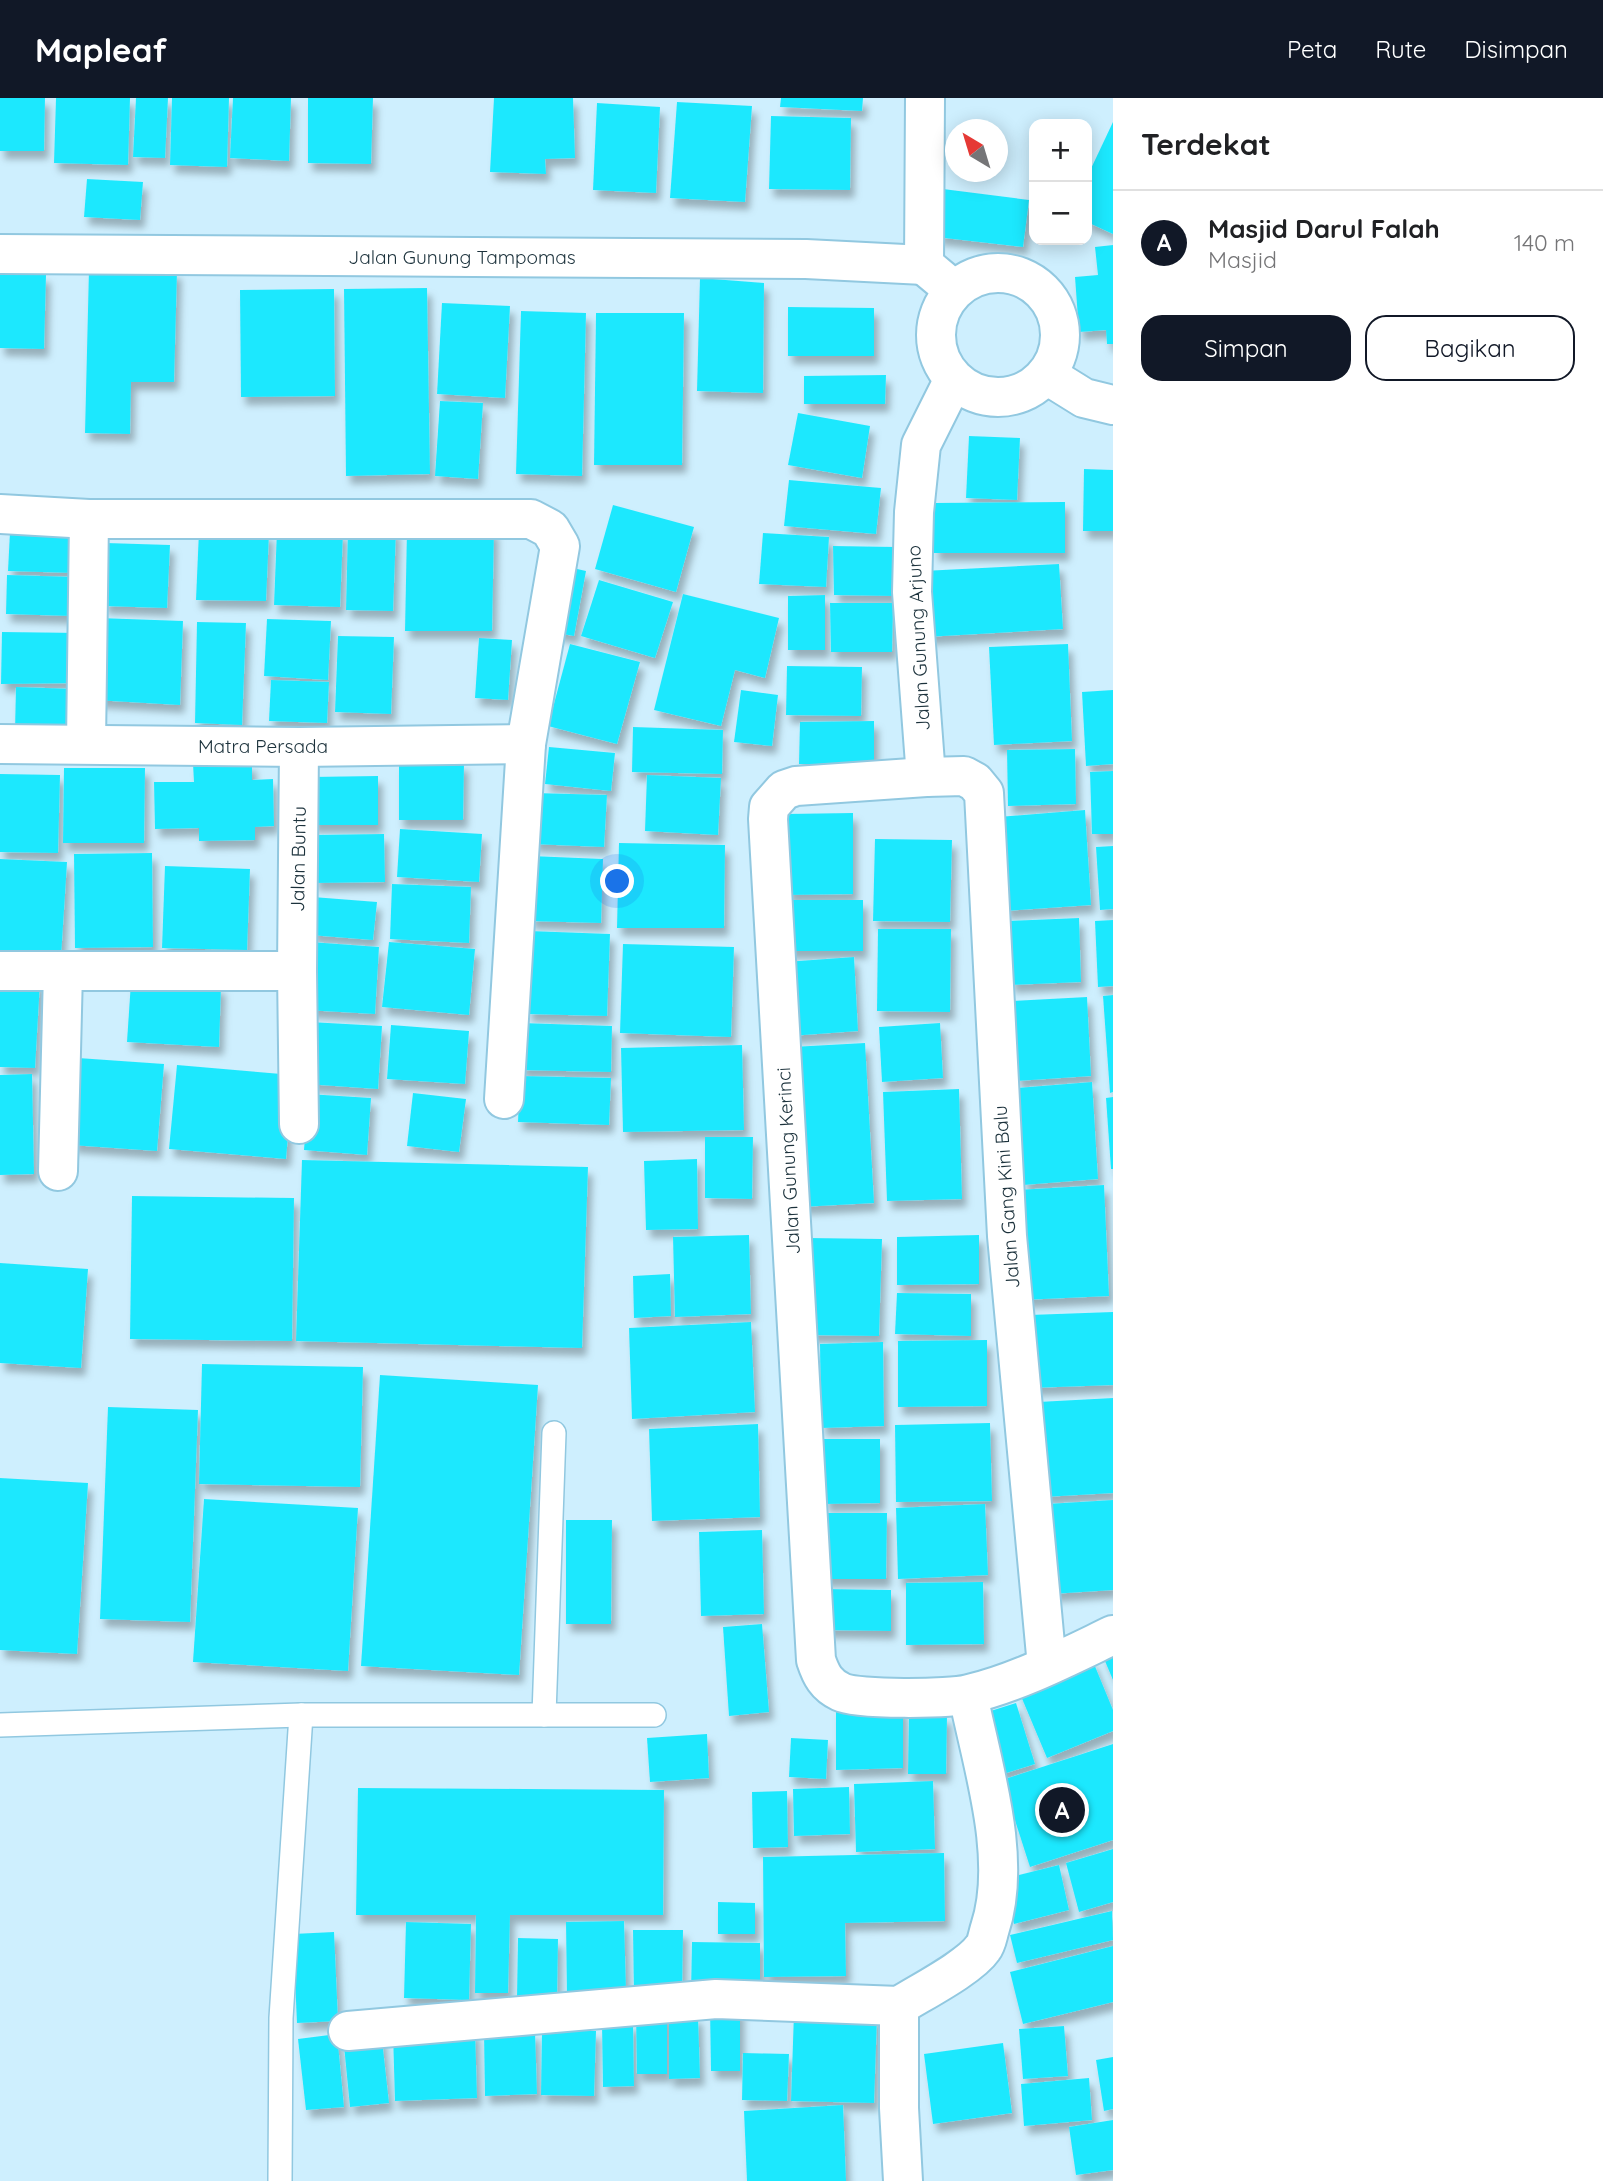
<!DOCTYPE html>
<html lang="id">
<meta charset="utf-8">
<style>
body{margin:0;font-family:Quicksand,sans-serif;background:#f6f6f6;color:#202124}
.controls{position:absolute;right:21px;top:21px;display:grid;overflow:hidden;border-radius:14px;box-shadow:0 4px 18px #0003}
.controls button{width:63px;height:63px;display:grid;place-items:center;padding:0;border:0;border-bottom:2px solid #e0e0e0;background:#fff;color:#202124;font:35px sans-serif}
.compass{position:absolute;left:945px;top:21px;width:63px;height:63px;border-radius:50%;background:#fff;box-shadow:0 4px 18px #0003;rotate:322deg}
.you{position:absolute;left:618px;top:784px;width:24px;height:24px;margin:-18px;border:5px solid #fff;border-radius:50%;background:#1a73e8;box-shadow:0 0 0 10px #1a73e833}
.badge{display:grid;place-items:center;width:46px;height:46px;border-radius:50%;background:#111827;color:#fff;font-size:23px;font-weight:700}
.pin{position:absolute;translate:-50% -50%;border:4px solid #fff;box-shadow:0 2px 7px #0006}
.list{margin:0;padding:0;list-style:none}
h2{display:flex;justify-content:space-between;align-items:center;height:91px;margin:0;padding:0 28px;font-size:30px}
h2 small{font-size:23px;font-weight:400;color:#757577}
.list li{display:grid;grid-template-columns:46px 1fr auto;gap:21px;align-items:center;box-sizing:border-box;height:105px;padding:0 28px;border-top:2px solid #e0e0e0}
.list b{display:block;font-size:26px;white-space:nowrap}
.list p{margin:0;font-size:23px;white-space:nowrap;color:#757577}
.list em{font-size:23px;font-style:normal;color:#757577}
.actions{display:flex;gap:14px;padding:21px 28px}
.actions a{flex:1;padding:16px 0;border:2px solid #111827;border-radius:21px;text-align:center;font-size:24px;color:#111827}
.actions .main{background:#111827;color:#fff}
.map{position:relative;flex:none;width:1113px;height:2083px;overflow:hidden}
header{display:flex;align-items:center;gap:42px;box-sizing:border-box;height:98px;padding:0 35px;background:#111827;color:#fff}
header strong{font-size:33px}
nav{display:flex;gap:38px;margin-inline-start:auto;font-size:24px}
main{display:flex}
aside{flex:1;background:#fff}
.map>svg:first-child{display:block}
.building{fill:#1fe8fe;filter:url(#shadow)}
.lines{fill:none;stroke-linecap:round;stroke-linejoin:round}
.lane-casing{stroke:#91c8e0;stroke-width:26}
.street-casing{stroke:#91c8e0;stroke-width:42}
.lane{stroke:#fff;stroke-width:23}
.street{stroke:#fff;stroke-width:38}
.labels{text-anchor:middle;stroke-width:6;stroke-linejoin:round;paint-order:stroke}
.street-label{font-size:19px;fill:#1c323c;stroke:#fff}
</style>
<header>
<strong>Mapleaf</strong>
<nav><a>Peta</a><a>Rute</a><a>Disimpan</a></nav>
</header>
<main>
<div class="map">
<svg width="1113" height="2083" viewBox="0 0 1113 2083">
<defs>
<filter id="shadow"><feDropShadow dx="4.5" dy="8" stdDeviation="3.5" flood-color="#0004"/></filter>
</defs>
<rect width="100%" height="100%" fill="#ceeffe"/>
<g class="building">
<path d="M0,0h45l-1,53h-44z"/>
<path d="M56,0h74l-2,67 -74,-2z"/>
<path d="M136,0h32l-3,60 -32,-1z"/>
<path d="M172,0h57l-2,69 -57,-2z"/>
<path d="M233,0h58l-2,63 -59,-3z"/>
<path d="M308,0h65l-2,66 -63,-1z"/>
<path d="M494,0h79l2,60 -30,1 1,15 -56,-2z"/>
<path d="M781,0h82l-1,13 -82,-4z"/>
<path d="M677,4l75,4 -7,96 -75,-4z"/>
<path d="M597,5l63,4 -4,86 -63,-3z"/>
<path d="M771,18l80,2 -1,72 -81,-1z"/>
<path d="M1113,24v112l-26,-12v-45z"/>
<path d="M87,81l56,3 -3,38 -56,-3z"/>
<path d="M943,91l86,11 -6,47 -87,-10z"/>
<path d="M1113,147v99h-6l-1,-14 -27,2 -4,-55 23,-2 -3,-28z"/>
<path d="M89,171l88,2 -3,111h-43l-1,52 -45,-1z"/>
<path d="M0,176l46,1 -2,74 -44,-1z"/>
<path d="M700,180l64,5 -1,110 -66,-2z"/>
<path d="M427,190l3,186 -84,2 -2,-187z"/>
<path d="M334,191l1,107 -94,1 -1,-107z"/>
<path d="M442,205l68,3 -5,92 -68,-4z"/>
<path d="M788,209l86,1v48h-86z"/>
<path d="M521,213l65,2 -4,163 -66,-2z"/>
<path d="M596,215h88l-2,152h-88z"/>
<path d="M886,277l-1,29h-81v-28z"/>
<path d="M440,303l43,2 -5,76 -43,-3z"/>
<path d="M798,315l72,13 -8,52 -74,-13z"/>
<path d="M969,338l51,2 -3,62 -51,-2z"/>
<path d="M1084,371l29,1v61h-30z"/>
<path d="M789,382l92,8 -5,46 -92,-8z"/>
<path d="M1065,404v51h-131v-50z"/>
<path d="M613,407l81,22 -18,65 -81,-23z"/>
<path d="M348,430l48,1 -3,82 -47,-1z"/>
<path d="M407,431h87l-2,102h-87z"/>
<path d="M277,432l66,2 -3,75 -66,-2z"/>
<path d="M199,433l70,2 -3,68 -70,-1z"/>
<path d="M10,434l67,3 -1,38 -68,-2z"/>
<path d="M763,435l66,4 -3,50 -67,-3z"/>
<path d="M106,445l64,2 -3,63 -64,-2z"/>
<path d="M833,448l63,1 -1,49 -61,-1z"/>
<path d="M1059,466l4,65 -138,8 -2,-66z"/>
<path d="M564,468l22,5 -12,65 -22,-4z"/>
<path d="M7,477l68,2 -2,39 -67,-2z"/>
<path d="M599,482l74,22 -18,56 -74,-22z"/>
<path d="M683,496l96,24 -14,60 -30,-8 -14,56 -67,-16z"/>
<path d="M825,497v55h-37v-54z"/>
<path d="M830,505h63l-1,49h-61z"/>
<path d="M99,520l84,3 -3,84 -85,-5z"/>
<path d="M267,521l64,2 -3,59 -64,-4z"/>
<path d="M197,524l49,1 -4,102 -47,-2z"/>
<path d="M2,534l80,1v50l-81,1z"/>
<path d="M338,538l56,1 -3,77 -56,-2z"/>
<path d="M479,540l33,2 -4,60 -33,-2z"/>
<path d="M570,546l70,18 -23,82 -69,-18z"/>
<path d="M1068,546l4,97 -78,4 -5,-98z"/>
<path d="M787,568l75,1 -1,49 -75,-1z"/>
<path d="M271,582l58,2 -2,41 -58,-2z"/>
<path d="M16,589l58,2 -1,43 -58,-1z"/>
<path d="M741,592l37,5 -6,51 -38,-4z"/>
<path d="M1113,592v74l-27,2 -4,-74z"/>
<path d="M874,623v43h-75l1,-42z"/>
<path d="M633,629l90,3 -1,44 -90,-2z"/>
<path d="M549,649l66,6 -4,38 -66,-7z"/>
<path d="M1075,651l1,55 -68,2 -1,-56z"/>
<path d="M252,665v17l21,-1 1,47 -19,1v13l-56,1v-13l-44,1 -1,-47h40l-1,-18z"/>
<path d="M464,665l-1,57h-64v-56z"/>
<path d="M64,670h81l-1,75h-81z"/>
<path d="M1113,673v63h-21l-2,-62z"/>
<path d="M0,676l60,1 -2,78 -58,-1z"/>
<path d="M647,677l74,3 -3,57 -73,-4z"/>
<path d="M378,678v49h-68v-48z"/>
<path d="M534,695l73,2 -3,52 -72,-3z"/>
<path d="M1085,712l6,95 -87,6 -6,-94z"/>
<path d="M853,715v81l-67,1v-81z"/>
<path d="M400,731l82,5 -3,48 -82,-5z"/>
<path d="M384,736l1,48 -71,1 -1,-48z"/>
<path d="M875,741l77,1 -2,82 -77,-1z"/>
<path d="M619,745l106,2 -1,83h-107z"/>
<path d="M1113,748v63l-13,1 -4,-63z"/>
<path d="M152,755l1,94 -78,1 -1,-94z"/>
<path d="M531,758l72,3 -2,64 -72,-2z"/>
<path d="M0,761l67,3 -6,95 -61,-4z"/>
<path d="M165,768l85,3 -3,81 -85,-2z"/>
<path d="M392,786l79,3 -2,56 -79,-4z"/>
<path d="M313,799l64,5 -4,38 -63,-5z"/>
<rect x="787" y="802" width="76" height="51"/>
<path d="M1079,820l2,64 -71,3 -2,-64z"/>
<path d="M1113,822v66l-15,1 -3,-66z"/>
<path d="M878,831h73l-1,83 -73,-1z"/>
<path d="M529,833l81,3 -3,82 -80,-2z"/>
<path d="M310,844l69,5 -4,67 -69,-4z"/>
<path d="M389,844l86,7 -6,66 -87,-8z"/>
<path d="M623,846l111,3 -3,90 -111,-4z"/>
<path d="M854,859l4,74 -68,5 -5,-74z"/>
<path d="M0,881l40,2 -5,87 -35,-1z"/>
<path d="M131,884l90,4 -2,61 -92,-5z"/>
<path d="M1113,897v97l-3,1 -7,-97z"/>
<path d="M1087,899l4,79 -75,5 -4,-80z"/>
<path d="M310,924l72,4 -4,63 -72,-5z"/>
<path d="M521,925l91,3 -1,46 -92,-2z"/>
<path d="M940,925l3,55 -61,4 -3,-55z"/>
<path d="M391,927l78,6 -4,53 -78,-5z"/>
<path d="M865,945l9,160 -74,4 -8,-160z"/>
<path d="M742,947l2,85 -121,2 -2,-84z"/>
<path d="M78,960l86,6 -7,87 -86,-6z"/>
<path d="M177,967l116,10 -7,84 -117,-10z"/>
<path d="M32,976l2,100 -34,1v-100z"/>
<path d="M520,978l91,2 -2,47 -91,-3z"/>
<path d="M1092,984l6,97 -75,6 -6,-97z"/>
<path d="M959,991l3,110 -75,2 -4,-109z"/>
<path d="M413,995l53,6 -7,53 -52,-6z"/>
<path d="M308,996l63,4 -4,57 -63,-5z"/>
<path d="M1113,999v72h-2l-5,-71z"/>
<path d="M705,1039h48l-1,62 -47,-1z"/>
<path d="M697,1061l1,70 -52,1 -2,-69z"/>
<path d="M302,1062l286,7 -6,181 -286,-7z"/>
<path d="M1104,1087l5,111 -88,4 -4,-110z"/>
<path d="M132,1098l162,2 -2,143 -162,-2z"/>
<path d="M749,1137l2,79 -76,3 -2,-80z"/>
<path d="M979,1137v49l-82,1v-48z"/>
<path d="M808,1140l74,1 -3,97 -73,-1z"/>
<path d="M0,1165l88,6 -7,99 -81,-5z"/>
<path d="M670,1176l1,42 -37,2 -1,-42z"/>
<path d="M897,1195l74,1v42l-76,-2z"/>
<path d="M1113,1214v73l-84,3v-73z"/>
<path d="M751,1224l4,90 -123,7 -3,-91z"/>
<path d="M987,1242v66l-89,1v-66z"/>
<path d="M883,1244l1,84 -63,2 -1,-84z"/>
<path d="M202,1266l161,3 -3,120 -161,-3z"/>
<path d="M380,1277l158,10 -19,290 -158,-9z"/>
<path d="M1113,1300v95l-70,4 -5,-95z"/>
<path d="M108,1309l90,3 -8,212 -90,-3z"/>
<path d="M990,1325l2,78 -96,1 -1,-77z"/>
<path d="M758,1326l2,93 -108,4 -3,-92z"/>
<path d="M824,1341h56v64l-56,1z"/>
<path d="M0,1380l88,5 -11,171 -77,-4z"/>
<path d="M204,1401l154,9 -10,163 -155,-9z"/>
<path d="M1113,1402v90l-62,4 -4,-90z"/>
<path d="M985,1406l3,71 -90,4 -2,-71z"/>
<path d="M822,1415h65l-1,66h-64z"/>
<path d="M566,1422h46l-1,104h-45z"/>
<path d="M762,1432l2,84 -63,2 -2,-84z"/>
<path d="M983,1484l1,62 -78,1v-62z"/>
<path d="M823,1491l68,1v41l-69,-1z"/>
<path d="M762,1526l7,88 -40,4 -6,-89z"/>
<path d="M1113,1552v30l-11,-26z"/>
<path d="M1092,1561l21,51v21l-66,27 -29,-69z"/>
<path d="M1016,1605l19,61 -35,11 -19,-61z"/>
<path d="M836,1609h67v61l-67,2z"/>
<path d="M909,1617l38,1 -1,58h-38z"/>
<path d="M707,1636l2,44 -59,4 -3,-44z"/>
<path d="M791,1640l37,2 -2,39 -37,-2z"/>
<path d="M1113,1646v96l-83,27 -28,-87z"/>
<path d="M933,1683l2,68 -79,3 -2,-68z"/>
<path d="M849,1689l1,47 -56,2 -1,-47z"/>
<path d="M358,1690l306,2 -1,125h-153l-2,78h-33l1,-78h-120z"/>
<path d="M787,1693l1,56 -35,1 -1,-56z"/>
<path d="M1113,1751v53l-34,10 -13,-49z"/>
<path d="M944,1755l1,68 -100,2 1,53 -82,1 -1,-120z"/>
<path d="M1059,1767l10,45 -55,14 -11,-45z"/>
<path d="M718,1804l37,1v31h-37z"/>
<path d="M1112,1813l1,29 -96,23 -7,-28z"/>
<path d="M624,1823l2,69 -41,1 -18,6 -1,-75z"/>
<path d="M406,1824l65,2 -2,76 -65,-2z"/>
<path d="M633,1832h50l-1,67 -48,-1z"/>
<path d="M334,1834l4,89 -41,2 -4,-89z"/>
<path d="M518,1840l40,1 -1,59h-40z"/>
<path d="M692,1844l68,1v50h-69z"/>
<path d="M1113,1848v56l-90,22 -13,-52z"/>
<path d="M710,1910h30v63h-29z"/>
<path d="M667,1913v63h-30l-1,-62z"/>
<path d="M794,1915l83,3 -3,87 -83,-2z"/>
<path d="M669,1918h29l2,62 -31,1z"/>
<path d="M633,1925l1,63 -31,1 -1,-63z"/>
<path d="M1064,1928l4,50 -45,3 -4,-50z"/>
<path d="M475,1932l2,68 -82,3 -2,-68z"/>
<path d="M381,1933l8,72 -39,4 -7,-72z"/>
<path d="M542,1933h54l-2,65 -53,-1z"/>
<path d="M535,1934l2,62 -52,2 -1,-63z"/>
<path d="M337,1936l7,73 -38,3 -8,-71z"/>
<path d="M1003,1945l9,70 -79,11 -9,-70z"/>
<path d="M743,1955l46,1 -2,47 -45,-1z"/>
<path d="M1113,1959v52l-9,2 -8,-51z"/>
<path d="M1089,1980l3,42 -68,6 -3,-42z"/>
<path d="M843,2007l3,76h-99l-3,-70z"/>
<path d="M1113,2022v50l-37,5 -7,-48z"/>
</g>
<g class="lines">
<defs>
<g id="lane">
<path d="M544,1617l10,-282"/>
<path d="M0,1627l301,-10h353"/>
<path d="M280,2083l1,-163 20,-303"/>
</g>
<g id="street">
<path d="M925,0l-1,167 18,15"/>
<path d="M0,156l806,5 118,6"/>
<circle cx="998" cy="237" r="62"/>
<path d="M1047,277l37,23 29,7"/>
<path d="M0,416l89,5h442l19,10 10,17 -34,198 -22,355"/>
<path d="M86,645l3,-224"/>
<path d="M0,646l299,3 227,-3"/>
<path d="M926,679l-14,-185 2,-80 7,-67 32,-64"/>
<path d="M0,873h297"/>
<path d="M299,1026l-2,-153 2,-224"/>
<path d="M58,1073l5,-199"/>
<path d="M1047,1568l-40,-430 -23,-443 -9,-11 -11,-6 -38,1 -130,9 -12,4 -15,17 -1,12 48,841c5,15 10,25 25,32 16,8 110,7 128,2 48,-11 100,-38 144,-59"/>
<path d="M899,1908c22,-14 70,-38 84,-58 4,-5 5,-14 7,-20 23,-70 -8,-163 -22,-233"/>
<path d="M899,1908v102l4,73"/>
<path d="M348,1933l368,-32 183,7"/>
</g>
</defs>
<use href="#lane" class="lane-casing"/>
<use href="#street" class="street-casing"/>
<use href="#lane" class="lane"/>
<use href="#street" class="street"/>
</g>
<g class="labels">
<g class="street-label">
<text x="462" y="166">Jalan Gunung Tampomas</text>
<text transform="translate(918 540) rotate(-93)" y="7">Jalan Gunung Arjuno</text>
<text x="263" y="655">Matra Persada</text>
<text transform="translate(298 761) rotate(-89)" y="7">Jalan Buntu</text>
<text transform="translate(788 1063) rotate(-93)" y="7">Jalan Gunung Kerinci</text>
<text transform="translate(1006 1099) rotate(-94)" y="7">Jalan Gang Kini Balu</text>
</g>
</g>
</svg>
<div class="controls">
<button>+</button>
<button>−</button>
</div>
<svg class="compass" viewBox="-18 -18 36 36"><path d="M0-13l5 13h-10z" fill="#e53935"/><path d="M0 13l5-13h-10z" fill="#757577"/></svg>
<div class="you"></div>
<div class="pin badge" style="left:1062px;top:1712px">A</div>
</div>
<aside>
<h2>Terdekat<small></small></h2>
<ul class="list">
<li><span class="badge">A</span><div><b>Masjid Darul Falah</b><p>Masjid</p></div><em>140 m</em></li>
</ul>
<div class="actions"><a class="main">Simpan</a><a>Bagikan</a></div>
</aside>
</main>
